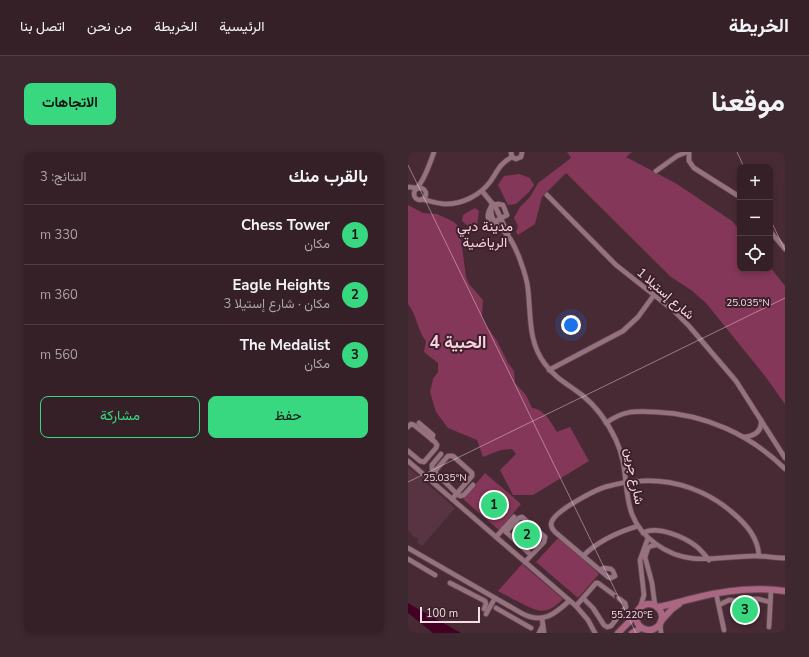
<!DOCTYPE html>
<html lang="ar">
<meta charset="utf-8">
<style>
body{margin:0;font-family:"Nunito Sans",Vazirmatn,sans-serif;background:#3d2830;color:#f1f3f6;direction:rtl}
.controls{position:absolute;right:12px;top:12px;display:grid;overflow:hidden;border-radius:8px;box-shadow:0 2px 6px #0003}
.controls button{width:36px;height:36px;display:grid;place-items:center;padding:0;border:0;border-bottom:1px solid #503e45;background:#362028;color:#f1f3f6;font:20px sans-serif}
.scale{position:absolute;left:12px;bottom:10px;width:60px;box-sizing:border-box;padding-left:4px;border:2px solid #f2dee4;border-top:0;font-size:11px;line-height:14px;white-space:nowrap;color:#f2dee4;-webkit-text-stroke:3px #3d202b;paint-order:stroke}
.you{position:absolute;left:163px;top:173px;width:14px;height:14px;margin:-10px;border:3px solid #fff;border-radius:50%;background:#1a73e8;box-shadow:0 0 0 6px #1a73e833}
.badge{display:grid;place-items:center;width:26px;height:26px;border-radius:50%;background:#37d880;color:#111;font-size:13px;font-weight:700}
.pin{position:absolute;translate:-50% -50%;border:2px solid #fff;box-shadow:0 1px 4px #0006}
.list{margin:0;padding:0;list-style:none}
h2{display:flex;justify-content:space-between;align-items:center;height:52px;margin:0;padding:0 16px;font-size:17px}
h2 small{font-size:13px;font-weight:400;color:#aaa3a8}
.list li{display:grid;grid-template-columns:26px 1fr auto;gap:12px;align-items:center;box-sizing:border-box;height:60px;padding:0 16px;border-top:1px solid #503e45}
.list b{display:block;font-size:15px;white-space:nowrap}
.list p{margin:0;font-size:13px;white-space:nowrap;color:#aaa3a8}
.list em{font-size:13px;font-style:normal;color:#aaa3a8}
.actions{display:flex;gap:8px;padding:12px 16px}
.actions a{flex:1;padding:9px 0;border:1px solid #37d880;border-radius:8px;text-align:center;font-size:14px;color:#37d880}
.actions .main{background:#37d880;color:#111}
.icon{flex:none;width:22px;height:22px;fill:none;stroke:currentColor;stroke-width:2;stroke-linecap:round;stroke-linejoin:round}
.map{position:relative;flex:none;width:377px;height:481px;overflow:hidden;direction:ltr;border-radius:8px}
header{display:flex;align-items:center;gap:24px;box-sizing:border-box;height:56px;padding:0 20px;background:#362028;border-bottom:1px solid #503e45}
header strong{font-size:19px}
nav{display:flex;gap:22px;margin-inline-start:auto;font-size:14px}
.intro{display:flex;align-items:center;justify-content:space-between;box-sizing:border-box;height:96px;padding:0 24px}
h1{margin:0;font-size:28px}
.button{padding:10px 18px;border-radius:8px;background:#37d880;color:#111;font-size:14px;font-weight:700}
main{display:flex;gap:24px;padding:0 24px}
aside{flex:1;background:#362028;border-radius:8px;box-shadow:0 2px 6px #0003}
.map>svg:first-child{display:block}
.built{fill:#583442}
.green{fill:#843758}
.water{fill:#440124}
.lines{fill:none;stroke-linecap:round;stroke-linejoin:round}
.minor-casing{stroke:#604751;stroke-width:6}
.major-casing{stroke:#604751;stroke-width:8}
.minor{stroke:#96727f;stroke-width:4.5}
.major{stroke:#ab6781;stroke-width:6}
.oneway{stroke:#4f303c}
.ticks{fill:none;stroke:#f2dee4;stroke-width:1;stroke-opacity:0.45}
.labels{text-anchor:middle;stroke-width:4;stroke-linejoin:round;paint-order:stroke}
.street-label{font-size:13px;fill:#f2dee4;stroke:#3d202b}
.neighbourhood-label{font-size:14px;fill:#f9d0de;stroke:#3d202b}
.district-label{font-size:17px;font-weight:bold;fill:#f9d0de;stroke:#3d202b}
.ticks-label{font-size:10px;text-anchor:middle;fill:#f2dee4;stroke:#3d202b;stroke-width:4;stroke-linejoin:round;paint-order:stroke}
</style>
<header>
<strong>الخريطة</strong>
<nav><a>الرئيسية</a><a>الخريطة</a><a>من نحن</a><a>اتصل بنا</a></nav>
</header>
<div class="intro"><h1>موقعنا</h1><a class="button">الاتجاهات</a></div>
<main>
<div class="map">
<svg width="377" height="481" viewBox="0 0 377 481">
<rect width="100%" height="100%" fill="#482a35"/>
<path class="built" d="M0,315l47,41 -33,38 -5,-4 2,-3 -6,-3 -5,-6z"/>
<g class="green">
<path d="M159,0h65l-6,5 51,27 55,37 8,9v39h30v-2l15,19v118l-20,-28 -59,-73 -15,-13 -20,-13 -105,-104 -24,24 -7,27 -17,11 -2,-3 2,-6 -4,-8 6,-11 10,-10 8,-14 33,-25z"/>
<path d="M111,22l11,4 4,7 -5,7 -13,12 -8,1 -10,-20 6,-9z"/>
<path d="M0,53l15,8 14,1 17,8 12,12 -5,5 5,38 3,7 14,16 -1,16 4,9 11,16 11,22 6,8 1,12 11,12 6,13c12,1 19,14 25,24l13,-5 19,34 -56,34h-20l-13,-25 16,-16 -4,-5 -11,1 -18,7 -6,-17 -29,-12 -12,-16 -6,-20 3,-13 5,-7v-9l-14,-11 2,-11c-9,-11 -9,-26 -18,-37z"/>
<path d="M67,56l4,3 -2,14 -8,2 -7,-6 1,-6z"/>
<path d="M77,321l36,31 -22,26 -36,-31z"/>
<path d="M151,385l40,37 -21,24 -42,-36z"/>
<path d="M114,412l41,35c-16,16 -23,14 -42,4 -8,-4 -15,-8 -23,-12z"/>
</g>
<path class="water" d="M0,451l53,30h-28l-25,-20z"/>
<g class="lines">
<defs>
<g id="minor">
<path d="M103,0l1,5 4,2 5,-2 1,-5"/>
<path d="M281,0v9l5,7 46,29"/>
<path d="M248,19l21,-15 10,-4"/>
<path d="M0,35l9,1c8,-9 13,-25 17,-36"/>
<circle cx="12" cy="42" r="6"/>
<path d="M74,39l14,17 12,26"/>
<path d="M139,43l69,70 57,45 16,16 47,55 49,77"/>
<path d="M14,47c8,2 16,5 24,5 17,0 34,-9 44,-22 7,-10 10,-19 22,-25"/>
<path d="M84,51c-4,19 6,20 16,33 5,6 8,14 11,21 4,11 8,21 9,32 3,27 0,53 17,75 10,14 24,21 37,31 15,12 26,28 34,45 18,38 -1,75 40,104 33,24 62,12 99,12 10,0 20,2 30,2"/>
<path d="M85,53l5,-1 5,1 4,10 -13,7"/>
<path d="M83,55c-6,10 -3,17 7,22"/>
<path d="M362,79l15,18"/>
<path d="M141,218l74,-39 15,-14 16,-22"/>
<path d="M11,271l14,12 -1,5"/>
<path d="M198,271c18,-13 29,-12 50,-11 48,2 94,22 129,57"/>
<path d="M0,275l3,-3 3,1 21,17 2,3 -1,3 -12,14 -4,-1 -12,-10"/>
<path d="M336,285c11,-1 18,-6 17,-17"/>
<path d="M33,302l-9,11v4l25,25 3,2 4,-1 9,-10"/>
<path d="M0,309l168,145 12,14 7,13"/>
<path d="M20,327l20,-23h5l19,17v3l-20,23"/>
<path d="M95,377l28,26"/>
<path d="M98,380l13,-14 3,-1 23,20 -1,5 -19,20"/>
<path d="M235,381c14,-8 41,4 53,13 5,4 9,9 13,14"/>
<path d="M88,385l18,-20"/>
<path d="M0,396l115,66c20,10 32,0 46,-13"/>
<path d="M175,404c15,-15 35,-24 55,-30"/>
<path d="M0,407l27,16"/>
<path d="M192,418l4,-2 7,1 2,2 2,5 -4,2 -3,-1 -53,-45c-3,-3 -5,-7 -3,-11 5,-11 41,-30 53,-34 11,-3 24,-6 36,-6 34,-2 67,10 92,32 14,12 25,25 26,43"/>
<path d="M42,431l35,18 1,3 -2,5"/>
<path d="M308,441l8,37"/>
<path d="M342,447h8l12,3"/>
<path d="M311,453l10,-5 8,1"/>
<path d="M168,454l20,-23h2l27,20 1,4 -15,19 -4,1 -3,-2 -11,-17 -10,-10"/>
<path d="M247,454l-3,-23 -7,-26 3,-9 3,-2 5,-1"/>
<path d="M88,456l35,20"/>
<path d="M232,456l4,-13 -4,-35 8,-22"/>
<path d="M78,462l9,-16"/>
<path d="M134,466l2,15"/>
<path d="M252,472l1,9"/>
<path d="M361,475l2,-37"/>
<path d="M239,478l4,3"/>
<path d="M131,481l4,-8"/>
</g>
<g id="major">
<circle cx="241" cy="465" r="13"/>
<path d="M249,455c14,-2 28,-7 42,-10 28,-7 57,-10 86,-6"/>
<path d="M253,469l11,-12 7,-5"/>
<path d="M210,481l18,-18"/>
<path d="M224,481l9,-5"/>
</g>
</defs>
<use href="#minor" class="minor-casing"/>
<use href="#major" class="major-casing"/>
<use href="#minor" class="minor"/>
<use href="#major" class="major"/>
</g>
<defs><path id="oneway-chevron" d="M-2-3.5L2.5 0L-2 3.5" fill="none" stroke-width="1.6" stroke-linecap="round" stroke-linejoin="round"/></defs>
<use class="oneway" href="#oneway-chevron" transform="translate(209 445) rotate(-142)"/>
<path class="ticks" d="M329,0l7,15M0,13l228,468M362,67l15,31M0,330l377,-184"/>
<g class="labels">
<g class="street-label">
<text transform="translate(258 141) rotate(41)" y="5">شارع إستيلا 1</text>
<text transform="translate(227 324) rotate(79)" y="5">شارع جرين</text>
</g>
<g class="neighbourhood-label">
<text x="77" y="79">مدينة دبي<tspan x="77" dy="16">الرياضية</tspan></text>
</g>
<g class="district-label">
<text x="50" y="196">الحبية 4</text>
</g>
</g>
<g class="ticks-label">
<text x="340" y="154">25.035°N</text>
<text x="37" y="329">25.035°N</text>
<text x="224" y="466">55.220°E</text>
</g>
</svg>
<div class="controls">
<button>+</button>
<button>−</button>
<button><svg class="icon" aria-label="locate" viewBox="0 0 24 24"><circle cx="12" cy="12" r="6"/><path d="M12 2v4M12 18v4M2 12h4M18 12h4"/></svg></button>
</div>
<div class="scale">100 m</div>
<div class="you"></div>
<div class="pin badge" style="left:86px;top:353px">1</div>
<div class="pin badge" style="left:119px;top:383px">2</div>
<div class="pin badge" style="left:337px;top:458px">3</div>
</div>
<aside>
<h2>بالقرب منك<small>النتائج: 3</small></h2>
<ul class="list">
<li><span class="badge">1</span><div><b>Chess Tower</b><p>مكان</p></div><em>330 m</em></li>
<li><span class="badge">2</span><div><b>Eagle Heights</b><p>مكان · شارع إستيلا 3</p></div><em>360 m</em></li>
<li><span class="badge">3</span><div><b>The Medalist</b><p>مكان</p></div><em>560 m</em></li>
</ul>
<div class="actions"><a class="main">حفظ</a><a>مشاركة</a></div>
</aside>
</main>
